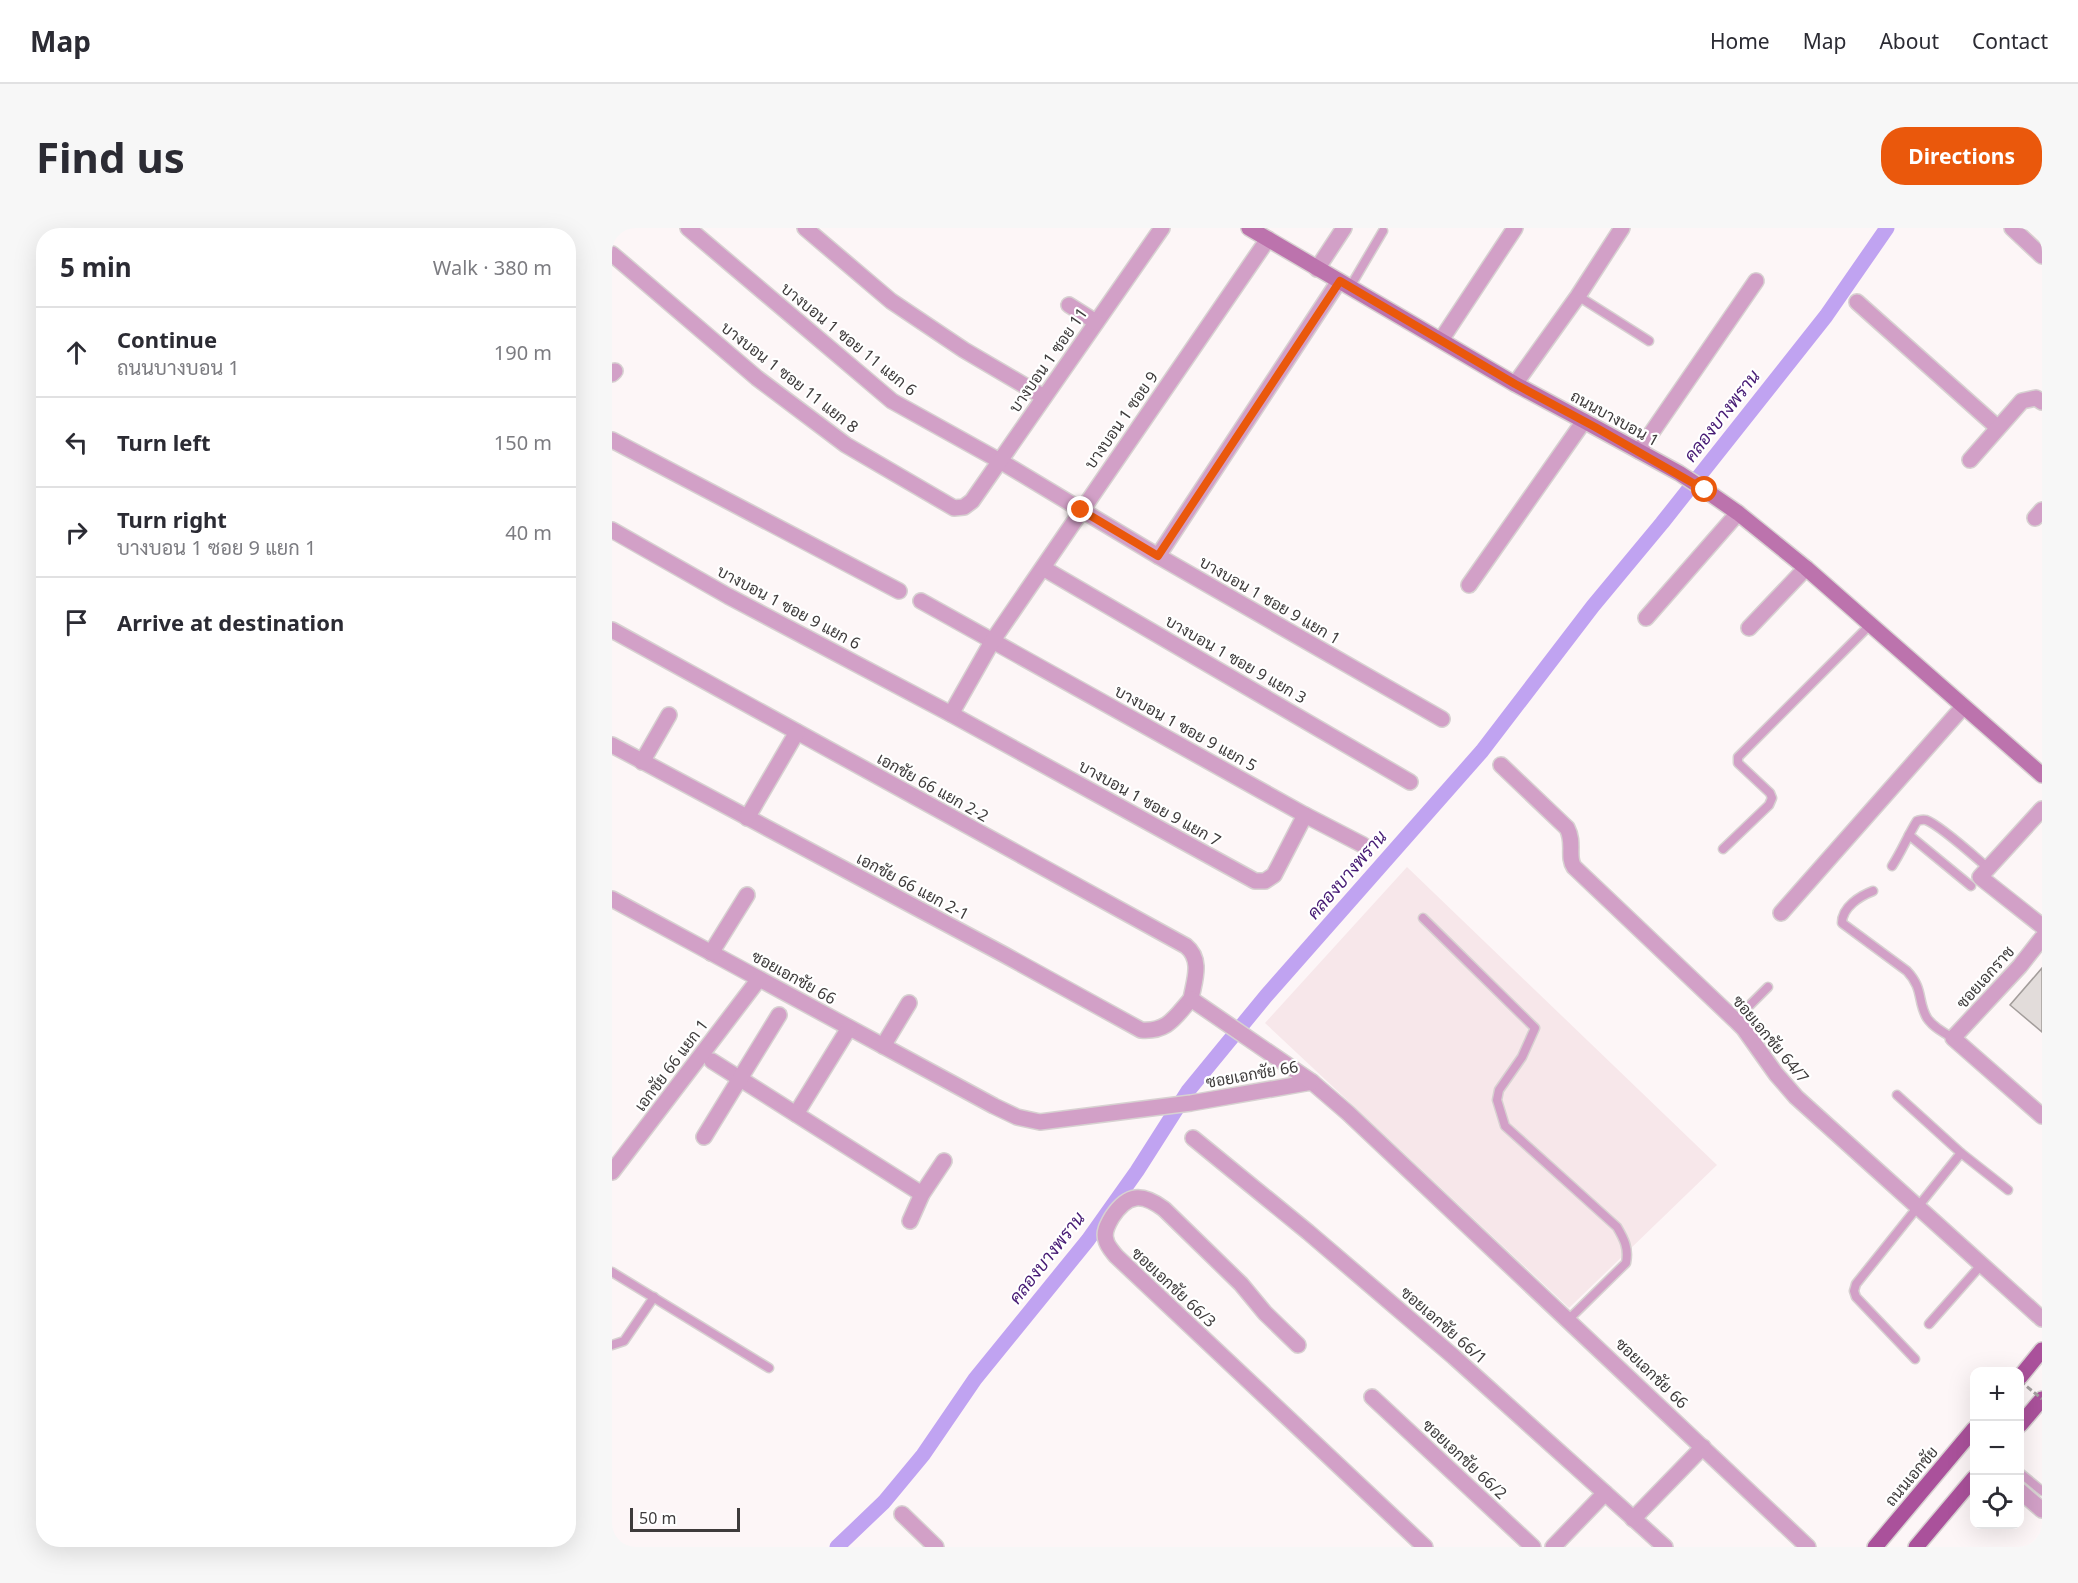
<!DOCTYPE html>
<meta charset="utf-8">
<style>
body{margin:0;font-family:"Noto Sans",Sarabun,sans-serif;background:#f7f7f7;color:#2b2b33}
.controls{position:absolute;right:18px;bottom:18px;display:grid;overflow:hidden;border-radius:12px;box-shadow:0 6px 24px #0002}
.controls button{width:54px;height:54px;display:grid;place-items:center;padding:0;border:0;border-bottom:2px solid #e1e1e2;background:#fff;color:#2b2b33;font:30px sans-serif}
.scale{position:absolute;left:18px;bottom:15px;width:110px;box-sizing:border-box;padding-left:6px;border:3px solid #3e3b3b;border-top:0;font-size:16px;line-height:21px;white-space:nowrap;color:#3e3b3b;-webkit-text-stroke:4px #fff;paint-order:stroke}
.stop{position:absolute;width:18px;height:18px;margin:-14px;border:4px solid #ea580c;border-radius:50%;background:#fff}
.stop.end{background:#ea580c;border-color:#fff;box-shadow:0 2px 6px #0008}
.list{margin:0;padding:0;list-style:none}
h2{display:flex;justify-content:space-between;align-items:center;height:78px;margin:0;padding:0 24px;font-size:26px}
h2 small{font-size:20px;font-weight:400;color:#7c7c81}
.list li{display:grid;grid-template-columns:39px 1fr auto;gap:18px;align-items:center;box-sizing:border-box;height:90px;padding:0 24px;border-top:2px solid #e1e1e2}
.list b{display:block;font-size:22px;white-space:nowrap}
.list p{margin:0;font-size:20px;white-space:nowrap;color:#7c7c81}
.list em{font-size:20px;font-style:normal;color:#7c7c81}
.icon{flex:none;width:33px;height:33px;fill:none;stroke:currentColor;stroke-width:2;stroke-linecap:round;stroke-linejoin:round}
.map{position:relative;flex:none;width:1430px;height:1319px;overflow:hidden;border-radius:24px}
header{display:flex;align-items:center;gap:36px;box-sizing:border-box;height:84px;padding:0 30px;background:#fff;border-bottom:2px solid #e1e1e2}
header strong{font-size:28px}
nav{display:flex;gap:33px;margin-inline-start:auto;font-size:21px}
.intro{display:flex;align-items:center;justify-content:space-between;box-sizing:border-box;height:144px;padding:0 36px}
h1{margin:0;font-size:42px}
.button{padding:15px 27px;border-radius:24px;background:#ea580c;color:#fff;font-size:21px;font-weight:700}
main{display:flex;gap:36px;padding:0 36px}
aside{flex:1;background:#fff;border-radius:24px;box-shadow:0 6px 24px #0002}
.map>svg:first-child{display:block}
.built{fill:#f7e7ea}
.lines{fill:none;stroke-linecap:round;stroke-linejoin:round}
.canal{stroke:#c0a3f1;stroke-width:15}
.building{fill:#e2dcda;stroke:#a39d9b;stroke-width:1.5}
.lane-casing{stroke:#d7d1d1;stroke-width:11}
.street-casing{stroke:#d7d1d1;stroke-width:18}
.secondary-casing{stroke:#d7d1d1;stroke-width:18}
.primary-casing{stroke:#d7d1d1;stroke-width:18}
.path{stroke:#a5a0a0;stroke-width:3;stroke-dasharray:6 3;stroke-linecap:butt}
.lane{stroke:#d2a0c7;stroke-width:8}
.street{stroke:#d2a0c7;stroke-width:15}
.secondary{stroke:#bc73ad;stroke-width:15}
.primary{stroke:#aa519b;stroke-width:15}
.path-bridge{stroke:#a5a0a0;stroke-width:3;stroke-dasharray:6 3;stroke-linecap:butt}
.route{stroke:#ea580c;stroke-width:8}
.labels{text-anchor:middle;stroke-width:4.5;stroke-linejoin:round;paint-order:stroke}
.street-label{font-size:16px;fill:#3e3b3b;stroke:#fff}
.water-label{font-size:18px;font-style:italic;fill:#461a74;stroke:#fff}
</style>
<header>
<strong>Map</strong>
<nav><a>Home</a><a>Map</a><a>About</a><a>Contact</a></nav>
</header>
<div class="intro"><h1>Find us</h1><a class="button">Directions</a></div>
<main>
<aside>
<h2>5 min<small>Walk · 380 m</small></h2>
<ul class="list">
<li><svg class="icon" aria-label="ahead" viewBox="0 0 24 24"><path d="M12 20V5M6 11l6-6 6 6"/></svg><div><b>Continue</b><p>ถนนบางบอน 1</p></div><em>190 m</em></li>
<li><svg class="icon" aria-label="left" viewBox="0 0 24 24"><path d="M17 20v-9H6M10 6l-5 5 5 5"/></svg><div><b>Turn left</b></div><em>150 m</em></li>
<li><svg class="icon" aria-label="right" viewBox="0 0 24 24"><path d="M7 20v-9h11M14 6l5 5-5 5"/></svg><div><b>Turn right</b><p>บางบอน 1 ซอย 9 แยก 1</p></div><em>40 m</em></li>
<li><svg class="icon" aria-label="arrive" viewBox="0 0 24 24"><path d="M6 21V4h12l-3 4 3 4H6"/></svg><div><b>Arrive at destination</b></div></li>
</ul>
</aside>
<div class="map">
<svg width="1430" height="1319" viewBox="0 0 1430 1319">
<rect width="100%" height="100%" fill="#fdf6f7"/>
<path class="built" d="M795,639l310,298 -148,143 -304,-285z"/>
<g class="lines">
<path class="canal" d="M225,1319l47,-45 39,-47 52,-76 113,-139 49,-69 51,-80 78,-95 216,-245 111,-145 69,-83 164,-207 61,-88"/>
</g>
<path class="building" d="M1430,740v64l-32,-27z"/>
<g class="lines">
<defs>
<g id="lane">
<path d="M738,59l33,-56"/>
<path d="M966,68l71,45"/>
<path d="M1297,607l62,51"/>
<path d="M1111,621l46,-44 3,-7 -2,-5 -32,-30v-6l132,-132"/>
<path d="M1280,638c10,-15 16,-31 25,-45 4,-1 5,-2 9,-1 14,5 49,37 62,48"/>
<path d="M1261,663c-13,5 -31,16 -31,32l65,48c17,18 10,30 20,47 6,9 17,15 26,20"/>
<path d="M811,690l112,110 -13,29 -23,33 -2,10 8,26 112,101c7,12 12,21 9,36l-57,56"/>
<path d="M1123,792l33,-33"/>
<path d="M1285,867l64,58 -105,131 -2,7 2,6 59,62"/>
<path d="M1349,925l47,37"/>
<path d="M0,1044l157,96"/>
<path d="M1317,1096l53,-60"/>
<path d="M0,1117l12,-4 30,-44"/>
<path d="M1408,1245l22,18"/>
</g>
<g id="street">
<path d="M76,0l204,173 108,60 158,95 284,163"/>
<path d="M193,0l86,73 73,49 80,47"/>
<path d="M1400,0l30,28"/>
<path d="M0,26l145,124 89,67 108,63 10,-1 8,-6 190,-273"/>
<path d="M705,41l27,-41"/>
<path d="M1245,74l140,125"/>
<path d="M457,77l27,17"/>
<path d="M829,112l74,-112"/>
<path d="M0,146l3,-3"/>
<path d="M903,156l63,-88 44,-68"/>
<path d="M0,212l287,151"/>
<path d="M1027,223l117,-170"/>
<path d="M1358,232l52,-59 14,-3 6,4"/>
<path d="M1423,290l7,-8"/>
<path d="M0,302l116,66 223,118 304,167h10l9,-6 31,-60"/>
<path d="M546,328l181,-275"/>
<path d="M431,340l367,214"/>
<path d="M857,357l115,-164"/>
<path d="M309,373l384,214 58,30"/>
<path d="M1034,390l92,-105"/>
<path d="M1137,400l57,-60"/>
<path d="M0,402l574,316c17,14 8,35 5,53"/>
<path d="M339,486l42,-74 275,-401"/>
<path d="M0,517l391,209 138,76c27,2 34,-13 50,-31"/>
<path d="M30,534l27,-47"/>
<path d="M889,537l66,63c8,15 0,29 7,39l161,153 9,9 32,45 20,23 246,222"/>
<path d="M1430,581l-62,68 62,49"/>
<path d="M135,590l50,-86"/>
<path d="M0,671l382,207 23,11 23,5 151,-19 121,-21 36,31 460,434"/>
<path d="M1169,685l182,-206"/>
<path d="M1430,710l-22,28 -67,72 89,78"/>
<path d="M99,725l36,-58"/>
<path d="M579,771l121,83"/>
<path d="M271,818l26,-43"/>
<path d="M100,833l210,133"/>
<path d="M184,886l53,-86"/>
<path d="M92,909l75,-122"/>
<path d="M581,910l115,94 146,125 211,190"/>
<path d="M0,944l147,-193"/>
<path d="M298,993l12,-27 22,-33"/>
<path d="M686,1117l-33,-32 -24,-29 -77,-75c-22,-16 -36,-16 -52,8 -4,7 -9,15 -6,23 1,6 7,12 10,16l309,291"/>
<path d="M760,1169l161,150"/>
<path d="M1408,1263l22,19"/>
<path d="M290,1286l34,33"/>
<path d="M1021,1291l70,-72"/>
<path d="M941,1319l52,-54"/>
</g>
<path id="secondary" d="M637,0l266,156 69,37 95,52 26,17 33,23 68,55 236,207"/>
<g id="primary">
<path d="M1408,1149l22,-27"/>
<path d="M1408,1197l22,-26"/>
<path d="M1263,1319l99,-118"/>
<path d="M1304,1319l58,-69"/>
</g>
</defs>
<use href="#lane" class="lane-casing"/>
<use href="#street" class="street-casing"/>
<use href="#secondary" class="secondary-casing"/>
<use href="#primary" class="primary-casing"/>
<path class="path" d="M1391,1144l2,-3 3,3"/>
<use href="#lane" class="lane"/>
<use href="#street" class="street"/>
<use href="#secondary" class="secondary"/>
<use href="#primary" class="primary"/>
<path class="path-bridge" d="M1408,1153l22,18"/>
</g>
<g class="lines">
<path class="route" d="M469,282l77,46 182,-275 175,103 80,43 110,63"/>
</g>
<g class="labels">
<g class="street-label">
<text transform="translate(237 111) rotate(39)" y="6">บางบอน 1 ซอย 11 แยก 6</text>
<text transform="translate(436 132) rotate(-55)" y="6">บางบอน 1 ซอย 11</text>
<text transform="translate(178 149) rotate(38)" y="6">บางบอน 1 ซอย 11 แยก 8</text>
<text transform="translate(1003 190) rotate(29)" y="6">ถนนบางบอน 1</text>
<text transform="translate(509 192) rotate(-55)" y="6">บางบอน 1 ซอย 9</text>
<text transform="translate(658 372) rotate(30)" y="6">บางบอน 1 ซอย 9 แยก 1</text>
<text transform="translate(177 379) rotate(28)" y="6">บางบอน 1 ซอย 9 แยก 6</text>
<text transform="translate(624 431) rotate(30)" y="6">บางบอน 1 ซอย 9 แยก 3</text>
<text transform="translate(574 500) rotate(29)" y="6">บางบอน 1 ซอย 9 แยก 5</text>
<text transform="translate(321 559) rotate(29)" y="6">เอกชัย 66 แยก 2-2</text>
<text transform="translate(538 575) rotate(29)" y="6">บางบอน 1 ซอย 9 แยก 7</text>
<text transform="translate(301 658) rotate(28)" y="6">เอกชัย 66 แยก 2-1</text>
<text transform="translate(182 749) rotate(29)" y="6">ซอยเอกชัย 66</text>
<text transform="translate(1373 749) rotate(-48)" y="6">ซอยเอกราช</text>
<text transform="translate(1159 811) rotate(50)" y="6">ซอยเอกชัย 64/7</text>
<text transform="translate(59 837) rotate(-53)" y="6">เอกชัย 66 แยก 1</text>
<text transform="translate(640 846) rotate(-10)" y="6">ซอยเอกชัย 66</text>
<text transform="translate(562 1059) rotate(43)" y="6">ซอยเอกชัย 66/3</text>
<text transform="translate(832 1097) rotate(41)" y="6">ซอยเอกชัย 66/1</text>
<text transform="translate(1040 1145) rotate(44)" y="6">ซอยเอกชัย 66</text>
<text transform="translate(853 1231) rotate(43)" y="6">ซอยเอกชัย 66/2</text>
<text transform="translate(1299 1248) rotate(-50)" y="6">ถนนเอกชัย</text>
</g>
<g class="water-label">
<text transform="translate(1110 188) rotate(-52)" y="6">คลองบางพราน</text>
<text transform="translate(735 647) rotate(-49)" y="6">คลองบางพราน</text>
<text transform="translate(435 1030) rotate(-52)" y="6">คลองบางพราน</text>
</g>
</g>
</svg>
<div class="controls">
<button>+</button>
<button>−</button>
<button><svg class="icon" aria-label="locate" viewBox="0 0 24 24"><circle cx="12" cy="12" r="6"/><path d="M12 2v4M12 18v4M2 12h4M18 12h4"/></svg></button>
</div>
<div class="scale">50 m</div>
<div class="stop" style="left:1093px;top:262px"></div>
<div class="stop end" style="left:469px;top:282px"></div>
</div>
</main>
